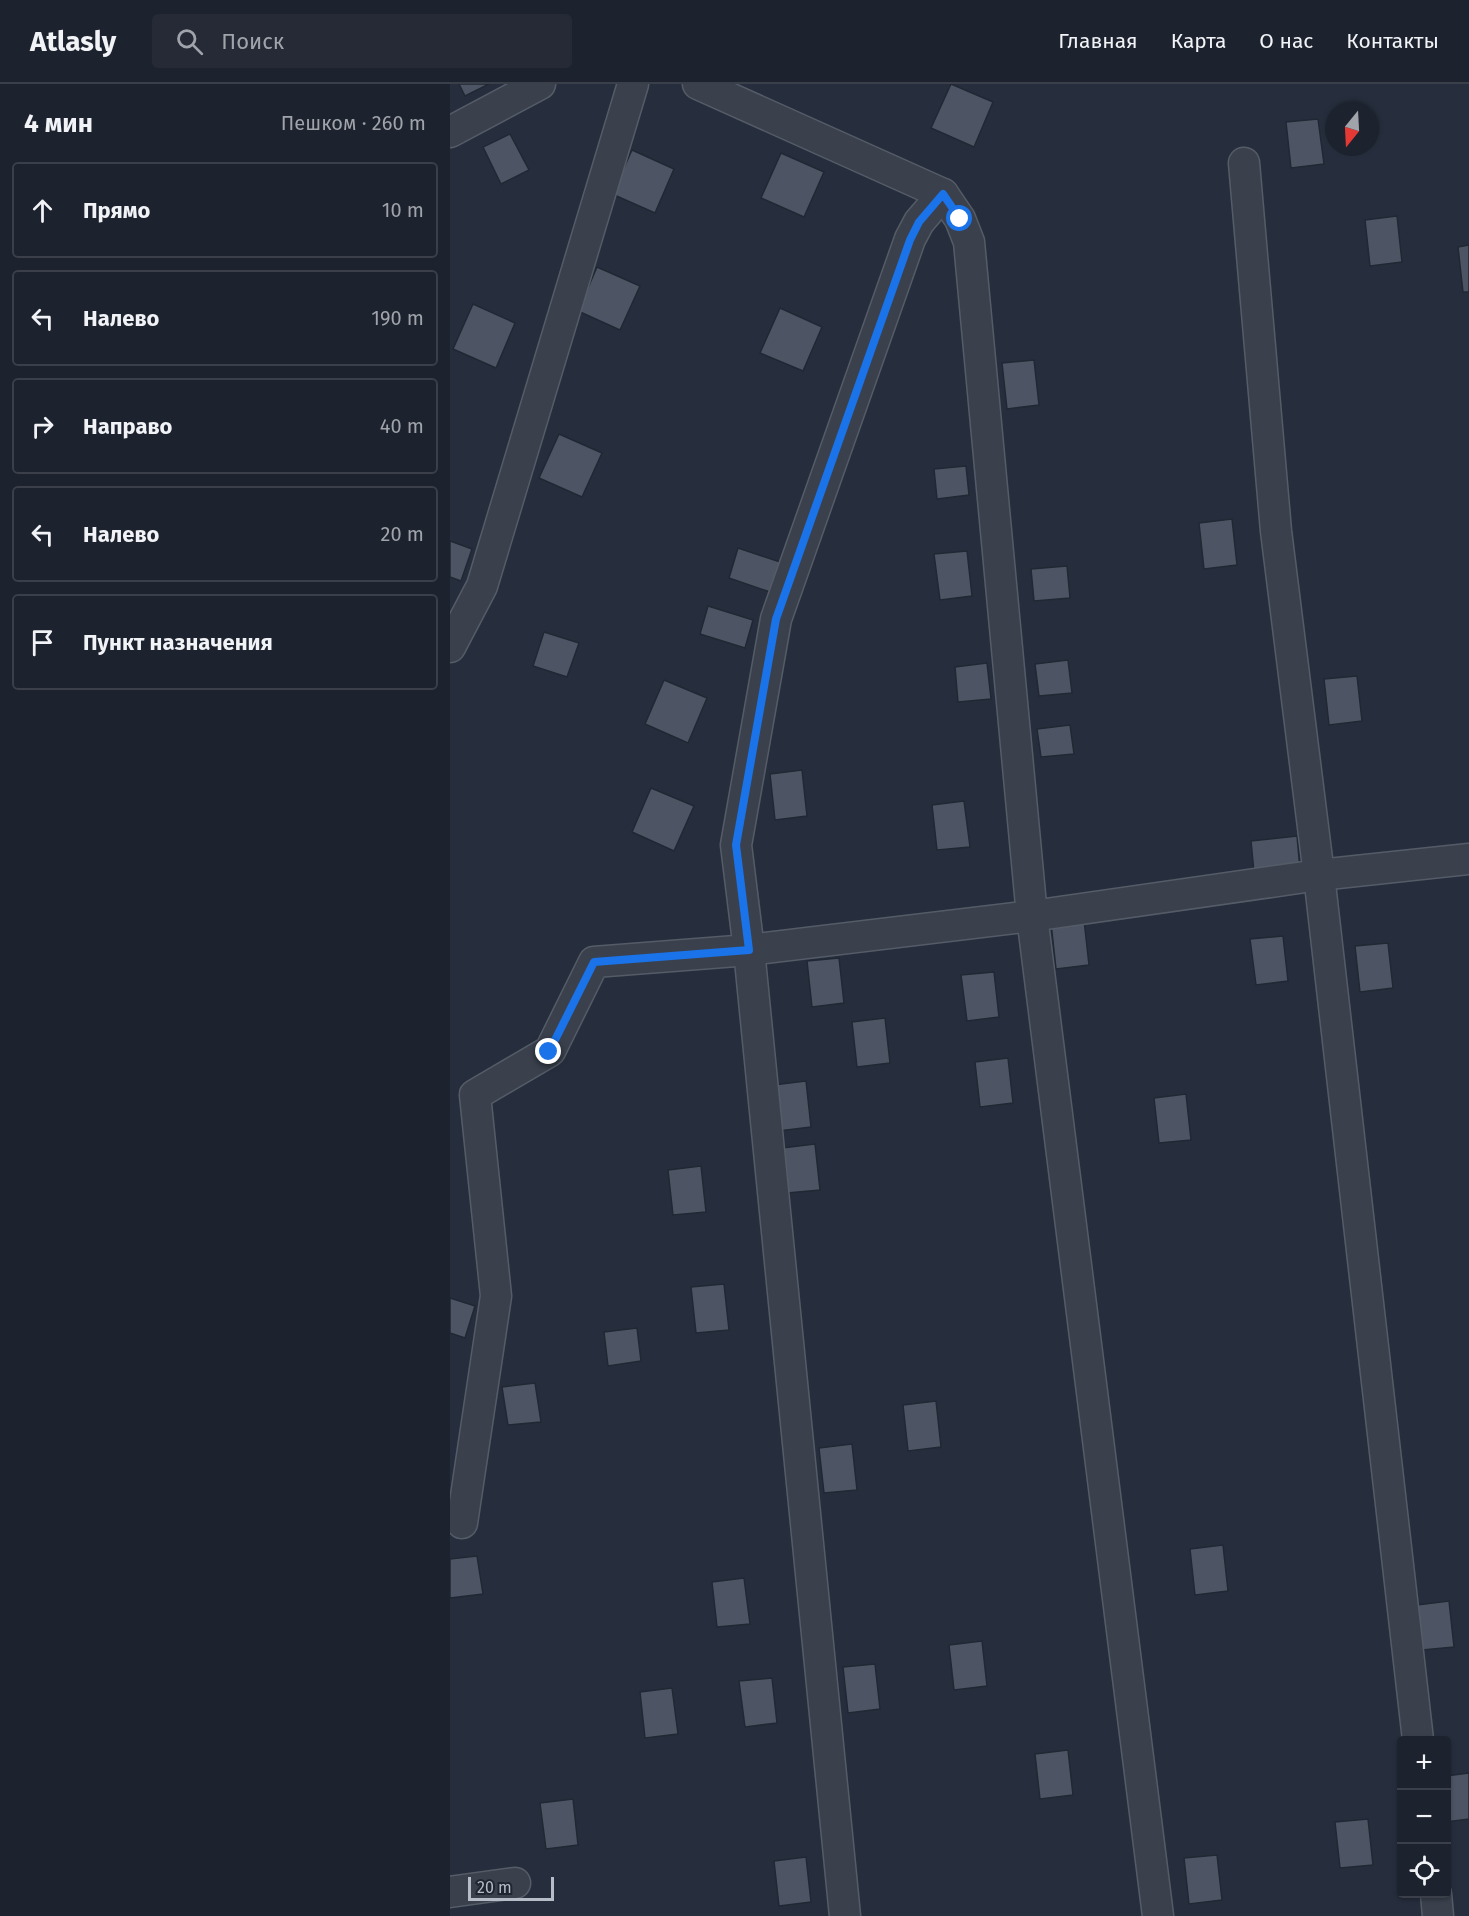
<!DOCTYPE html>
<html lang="ru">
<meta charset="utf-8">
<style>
body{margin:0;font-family:"Fira Sans",sans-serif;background:#252a36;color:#f1f3f6}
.controls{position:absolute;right:18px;bottom:18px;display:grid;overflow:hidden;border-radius:6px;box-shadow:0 2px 4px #0004}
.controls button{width:54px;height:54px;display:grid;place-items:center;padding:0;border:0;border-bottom:2px solid #3a3f4a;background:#1c222e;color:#f1f3f6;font:30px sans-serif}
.compass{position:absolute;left:875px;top:18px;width:54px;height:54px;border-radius:50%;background:#1c222e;box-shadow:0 2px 4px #0004;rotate:198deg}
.scale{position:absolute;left:18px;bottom:15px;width:86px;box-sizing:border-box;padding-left:6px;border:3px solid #b6bcc8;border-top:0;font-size:16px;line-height:21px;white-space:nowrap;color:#b6bcc8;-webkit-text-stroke:4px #1f2632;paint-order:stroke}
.stop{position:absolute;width:18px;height:18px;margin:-14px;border:4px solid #1a73e8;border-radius:50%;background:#fff}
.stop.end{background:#1a73e8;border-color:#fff;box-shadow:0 2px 6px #0008}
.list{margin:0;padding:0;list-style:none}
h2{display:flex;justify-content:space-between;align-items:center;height:78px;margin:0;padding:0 24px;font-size:26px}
h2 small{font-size:20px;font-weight:400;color:#a0a4aa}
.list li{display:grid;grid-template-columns:39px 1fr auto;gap:18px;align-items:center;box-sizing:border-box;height:96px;margin:0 12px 12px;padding:0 12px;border:2px solid #3a3f4a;border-radius:6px}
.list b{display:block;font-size:22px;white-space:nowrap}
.list em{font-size:20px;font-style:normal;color:#a0a4aa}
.icon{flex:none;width:33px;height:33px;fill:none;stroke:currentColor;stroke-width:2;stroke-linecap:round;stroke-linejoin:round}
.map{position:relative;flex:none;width:1019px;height:1832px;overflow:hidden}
header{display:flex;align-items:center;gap:36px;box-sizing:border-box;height:84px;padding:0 30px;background:#1c222e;border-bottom:2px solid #3a3f4a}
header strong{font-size:28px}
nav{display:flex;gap:33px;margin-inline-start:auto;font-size:21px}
.search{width:420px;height:54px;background:#252a36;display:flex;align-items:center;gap:15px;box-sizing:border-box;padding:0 21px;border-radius:6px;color:#a0a4aa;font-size:22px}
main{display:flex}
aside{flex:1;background:#1c222e}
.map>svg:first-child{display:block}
.building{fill:#4d5565;stroke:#212834;stroke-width:1.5}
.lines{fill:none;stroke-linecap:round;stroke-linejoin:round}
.minor-casing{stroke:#555c68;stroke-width:33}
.minor{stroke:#3a414d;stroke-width:30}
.route{stroke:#1a73e8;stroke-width:8}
</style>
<header>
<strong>Atlasly</strong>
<div class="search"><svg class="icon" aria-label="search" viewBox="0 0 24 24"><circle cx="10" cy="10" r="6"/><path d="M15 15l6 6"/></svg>Поиск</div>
<nav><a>Главная</a><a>Карта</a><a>О нас</a><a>Контакты</a></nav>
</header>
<main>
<aside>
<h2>4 мин<small>Пешком · 260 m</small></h2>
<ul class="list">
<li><svg class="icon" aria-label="ahead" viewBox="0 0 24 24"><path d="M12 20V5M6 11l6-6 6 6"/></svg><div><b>Прямо</b></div><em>10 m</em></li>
<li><svg class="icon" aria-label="left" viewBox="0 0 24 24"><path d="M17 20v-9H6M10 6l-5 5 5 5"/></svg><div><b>Налево</b></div><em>190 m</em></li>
<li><svg class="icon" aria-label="right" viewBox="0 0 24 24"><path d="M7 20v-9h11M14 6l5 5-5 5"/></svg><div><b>Направо</b></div><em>40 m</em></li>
<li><svg class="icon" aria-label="left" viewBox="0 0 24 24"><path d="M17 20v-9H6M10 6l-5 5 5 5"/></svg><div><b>Налево</b></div><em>20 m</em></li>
<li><svg class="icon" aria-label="arrive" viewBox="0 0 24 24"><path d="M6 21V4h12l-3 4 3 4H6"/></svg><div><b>Пункт назначения</b></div></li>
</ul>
</aside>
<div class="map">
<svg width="1019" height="1832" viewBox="0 0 1019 1832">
<rect width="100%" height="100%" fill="#262e3d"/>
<g class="building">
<path d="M9,0h30l-24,12z"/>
<path d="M501,0l42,18 -19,45 -43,-19z"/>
<path d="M868,35l6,45 -33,4 -5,-46z"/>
<path d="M60,50l19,36 -28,14 -18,-37z"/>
<path d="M182,66l42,19 -19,44 -43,-19z"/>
<path d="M331,69l43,19 -20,45 -43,-19z"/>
<path d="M947,132l5,46 -32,4 -5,-46z"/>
<path d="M1019,161v47h-6l-5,-45z"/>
<path d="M147,183l43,19 -20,44 -42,-19z"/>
<path d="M23,220l42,19 -19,45 -43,-19z"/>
<path d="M330,224l42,19 -19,44 -43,-18z"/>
<path d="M584,276l5,45 -32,4 -5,-46z"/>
<path d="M109,350l43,19 -20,44 -43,-19z"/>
<path d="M516,382l3,29 -32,4 -3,-30z"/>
<path d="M782,435l5,46 -33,4 -5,-46z"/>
<path d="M0,457l22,8 -11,32 -11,-4z"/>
<path d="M288,464l45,15 -10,30 -44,-15z"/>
<path d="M517,467l5,45 -32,4 -6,-46z"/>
<path d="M617,482l3,32 -36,3 -3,-32z"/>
<path d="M258,522l45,14 -8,28 -45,-14z"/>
<path d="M94,548l35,11 -12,34 -34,-11z"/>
<path d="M618,576l4,33 -33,3 -4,-32z"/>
<path d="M537,579l4,36 -33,3 -3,-35z"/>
<path d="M907,592l5,45 -33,4 -5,-46z"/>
<path d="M214,596l43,18 -19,45 -43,-19z"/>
<path d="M620,641l4,29 -33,3 -4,-28z"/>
<path d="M352,686l5,46 -32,4 -5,-46z"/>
<path d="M201,704l43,18 -20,45 -42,-19z"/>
<path d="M514,717l6,46 -33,3 -5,-45z"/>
<path d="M847,752l3,33 -46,4 -3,-32z"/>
<path d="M634,836l5,45 -33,4 -5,-46z"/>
<path d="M833,852l5,45 -32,4 -6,-46z"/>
<path d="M938,859l5,45 -33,4 -5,-46z"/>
<path d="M389,874l5,45 -32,4 -5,-46z"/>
<path d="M544,888l5,45 -32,4 -6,-46z"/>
<path d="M435,934l5,45 -33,4 -5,-45z"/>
<path d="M558,974l5,45 -33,4 -5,-45z"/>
<path d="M356,997l5,46 -33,4 -5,-46z"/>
<path d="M736,1010l5,46 -32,3 -5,-45z"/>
<path d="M365,1060l5,46 -33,3 -5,-45z"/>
<path d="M251,1082l5,46 -33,3 -5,-45z"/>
<path d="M274,1200l5,46 -33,3 -5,-46z"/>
<path d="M0,1214l25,8 -10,32 -15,-5z"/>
<path d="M187,1244l4,33 -33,5 -4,-34z"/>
<path d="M85,1299l6,39 -33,3 -6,-38z"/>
<path d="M486,1317l5,46 -33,4 -5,-46z"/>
<path d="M402,1360l5,46 -33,3 -5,-45z"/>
<path d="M773,1461l5,46 -33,4 -5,-46z"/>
<path d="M27,1472l6,38 -33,4v-39z"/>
<path d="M294,1494l6,46 -33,3 -5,-45z"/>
<path d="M999,1517l5,46 -32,3 -5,-45z"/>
<path d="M532,1557l5,45 -33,4 -5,-45z"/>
<path d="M425,1580l5,45 -32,4 -5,-46z"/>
<path d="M322,1594l5,45 -32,4 -6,-46z"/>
<path d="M222,1604l6,46 -33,4 -5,-46z"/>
<path d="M618,1666l5,45 -33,4 -5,-45z"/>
<path d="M1019,1689v46l-23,3v-46z"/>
<path d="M123,1715l5,46 -32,4 -6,-46z"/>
<path d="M918,1735l5,46 -33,3 -5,-46z"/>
<path d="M767,1771l5,45 -33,4 -5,-46z"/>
<path d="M356,1773l5,45 -32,4 -5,-45z"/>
</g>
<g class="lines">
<defs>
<g id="minor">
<path d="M248,0l245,110 17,25 9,23 63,674 126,1000"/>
<path d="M0,48l90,-48"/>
<path d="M794,79l32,368 43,344 99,865"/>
<path d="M0,563l32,-61 151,-502"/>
<path d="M12,1439l34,-227 -21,-201 75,-44 44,-89 155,-12 283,-34 287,-41 150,-16"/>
<path d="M0,1808l65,-9"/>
<path d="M986,1810l2,22"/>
<path d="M395,1832l-96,-966 -13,-105 40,-226 134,-380 9,-17 24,-28"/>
</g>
</defs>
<use href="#minor" class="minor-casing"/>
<use href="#minor" class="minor"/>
</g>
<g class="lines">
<path class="route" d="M99,968l45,-90 155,-12 -13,-105 40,-226 134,-379 9,-18 24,-28 17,25"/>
</g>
</svg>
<div class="controls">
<button>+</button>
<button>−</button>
<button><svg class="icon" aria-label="locate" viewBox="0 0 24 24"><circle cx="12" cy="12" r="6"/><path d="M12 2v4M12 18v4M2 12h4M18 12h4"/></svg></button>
</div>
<svg class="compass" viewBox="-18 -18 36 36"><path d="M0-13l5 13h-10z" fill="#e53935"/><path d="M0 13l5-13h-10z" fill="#a0a4aa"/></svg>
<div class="scale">20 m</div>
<div class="stop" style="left:510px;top:135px"></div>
<div class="stop end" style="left:99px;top:968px"></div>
</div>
</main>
